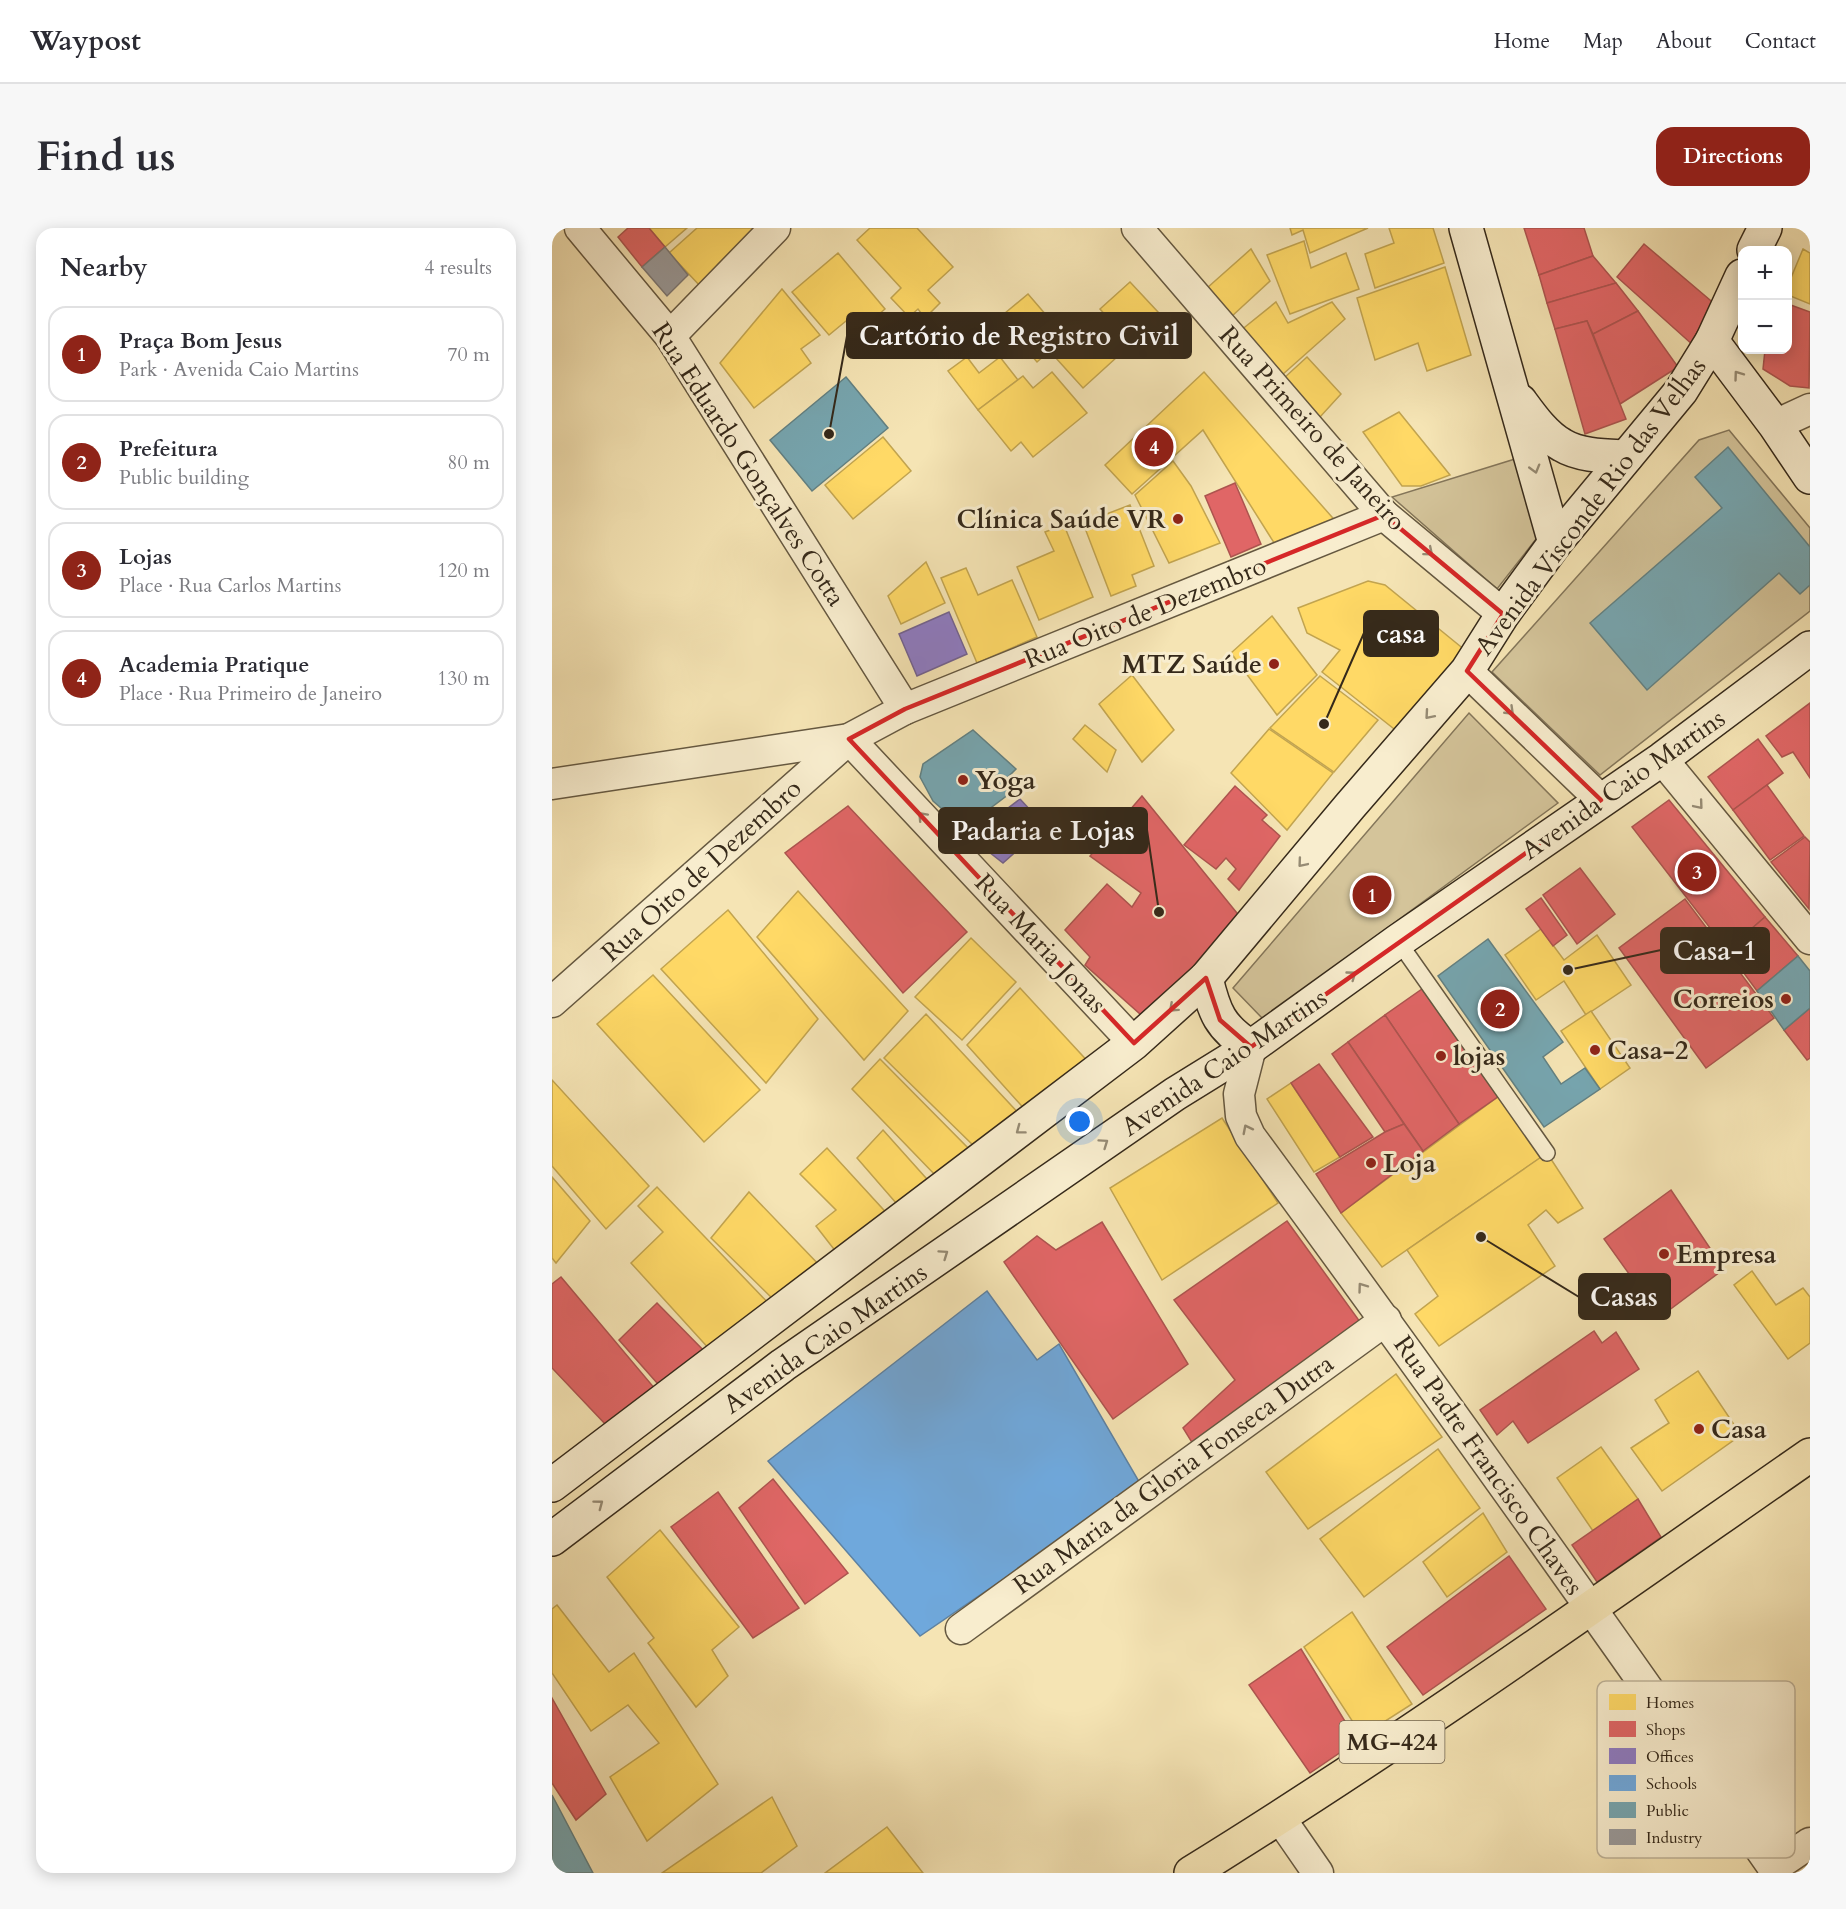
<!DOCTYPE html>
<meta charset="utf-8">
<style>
body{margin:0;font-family:Cardo,serif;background:#f7f7f7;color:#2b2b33}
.controls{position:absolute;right:18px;top:18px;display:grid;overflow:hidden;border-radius:12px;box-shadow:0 3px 15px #0003}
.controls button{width:54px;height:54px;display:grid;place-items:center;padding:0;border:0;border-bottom:2px solid #e1e1e2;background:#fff;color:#2b2b33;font:30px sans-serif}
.you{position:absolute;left:528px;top:894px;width:21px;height:21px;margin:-15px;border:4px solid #fff;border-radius:50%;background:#1a73e8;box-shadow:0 0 0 9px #1a73e833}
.badge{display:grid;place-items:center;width:39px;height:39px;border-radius:50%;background:#8f2418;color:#fff;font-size:20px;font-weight:700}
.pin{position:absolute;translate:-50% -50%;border:3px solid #fff;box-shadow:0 2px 6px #0006}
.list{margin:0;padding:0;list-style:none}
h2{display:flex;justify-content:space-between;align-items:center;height:78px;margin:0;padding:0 24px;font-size:26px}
h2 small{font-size:20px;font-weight:400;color:#7c7c81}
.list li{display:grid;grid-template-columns:39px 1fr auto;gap:18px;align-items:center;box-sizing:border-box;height:96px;margin:0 12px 12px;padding:0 12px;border:2px solid #e1e1e2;border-radius:18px}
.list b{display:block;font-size:22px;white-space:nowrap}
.list p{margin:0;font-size:20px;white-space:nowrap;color:#7c7c81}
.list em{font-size:20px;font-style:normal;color:#7c7c81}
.map{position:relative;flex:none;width:1258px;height:1645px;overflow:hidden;border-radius:18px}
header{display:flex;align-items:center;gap:36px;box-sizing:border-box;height:84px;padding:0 30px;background:#fff;border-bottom:2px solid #e1e1e2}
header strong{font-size:28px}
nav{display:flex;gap:33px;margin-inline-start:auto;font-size:21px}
.intro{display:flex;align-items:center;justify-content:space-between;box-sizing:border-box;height:144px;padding:0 36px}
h1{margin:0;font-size:42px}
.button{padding:15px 27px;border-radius:18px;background:#8f2418;color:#fff;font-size:21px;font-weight:700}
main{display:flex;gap:36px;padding:0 36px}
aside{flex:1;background:#fff;border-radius:18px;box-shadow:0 3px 15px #0003}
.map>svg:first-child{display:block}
.green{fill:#d4c49a;stroke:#84765a;stroke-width:1.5}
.homes{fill:#ffd966;stroke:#c2a44f;stroke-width:1.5}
.shops{fill:#e06666;stroke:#ad544f;stroke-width:1.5}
.offices{fill:#8e7cc3;stroke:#736390;stroke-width:1.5}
.schools{fill:#6fa8dc;stroke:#5e82a2;stroke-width:1.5}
.public{fill:#76a5af;stroke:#628082;stroke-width:1.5}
.industry{fill:#999;stroke:#7b7773;stroke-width:1.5}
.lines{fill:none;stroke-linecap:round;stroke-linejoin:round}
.lane-casing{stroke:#655840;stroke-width:18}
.street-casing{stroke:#655840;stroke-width:33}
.secondary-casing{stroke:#35291a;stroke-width:36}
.highway-casing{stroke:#35291a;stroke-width:36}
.lane{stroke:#f8edce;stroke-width:15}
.street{stroke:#f8edce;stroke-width:30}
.secondary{stroke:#f8edce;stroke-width:33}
.highway{stroke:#f5e4b4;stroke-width:33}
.oneway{stroke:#968b74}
.marked{fill:none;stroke:#d62828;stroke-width:4.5;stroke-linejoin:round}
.poi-dot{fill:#8f2418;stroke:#f8edce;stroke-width:2}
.labels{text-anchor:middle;stroke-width:6;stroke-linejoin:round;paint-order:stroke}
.shield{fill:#f8edce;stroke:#706450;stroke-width:1.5}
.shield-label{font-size:24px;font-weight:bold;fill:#35291a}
.street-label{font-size:26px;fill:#35291a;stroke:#f8edce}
.poi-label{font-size:26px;font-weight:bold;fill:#35291a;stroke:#f8edce;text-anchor:start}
.key{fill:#f8edce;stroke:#beb298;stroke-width:1.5}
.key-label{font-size:16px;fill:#35291a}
.leader{fill:none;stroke:#35291a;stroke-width:2}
.callout-dot{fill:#35291a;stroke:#f8edce;stroke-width:2}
.callout{fill:#35291a;stroke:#35291a;stroke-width:2}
.callout-label{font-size:27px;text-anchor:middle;font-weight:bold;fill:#fff}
</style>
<header>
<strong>Waypost</strong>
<nav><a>Home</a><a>Map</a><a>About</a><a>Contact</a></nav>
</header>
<div class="intro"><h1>Find us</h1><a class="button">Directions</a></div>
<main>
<aside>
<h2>Nearby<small>4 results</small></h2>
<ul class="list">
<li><span class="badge">1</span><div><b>Praça Bom Jesus</b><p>Park · Avenida Caio Martins</p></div><em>70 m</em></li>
<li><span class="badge">2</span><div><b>Prefeitura</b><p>Public building</p></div><em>80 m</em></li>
<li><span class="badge">3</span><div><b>Lojas</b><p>Place · Rua Carlos Martins</p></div><em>120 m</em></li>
<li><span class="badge">4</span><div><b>Academia Pratique</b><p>Place · Rua Primeiro de Janeiro</p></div><em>130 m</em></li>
</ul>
</aside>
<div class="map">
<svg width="1258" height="1645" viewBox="0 0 1258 1645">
<rect width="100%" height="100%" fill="#f5e4b4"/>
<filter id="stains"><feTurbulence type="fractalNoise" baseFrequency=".00333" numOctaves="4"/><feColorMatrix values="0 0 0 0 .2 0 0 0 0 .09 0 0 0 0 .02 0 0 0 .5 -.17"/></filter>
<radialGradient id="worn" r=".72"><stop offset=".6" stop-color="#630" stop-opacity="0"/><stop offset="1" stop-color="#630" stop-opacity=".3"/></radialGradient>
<g class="green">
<path d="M1177,202l81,98v83l-210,164 -108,-103 207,-232z"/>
<path d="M963,231l25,75 -43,55 -105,-92z"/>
<path d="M917,485l89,90 -295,216 -30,-31z"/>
</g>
<g class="homes">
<path d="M97,0h38l-22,19z"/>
<path d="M145,0h92l1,1 -73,75 -48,-51z"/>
<path d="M318,0h47l36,39 -25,23 12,13 -15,15 -7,-9 -9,8 -18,-19 10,-10 -44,-48z"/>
<path d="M738,0h78l-58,25 -7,-23 -11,5z"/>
<path d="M837,0h44l11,35 -69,25 -10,-34 29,-11z"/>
<path d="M752,13l7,27 35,-15 13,36 -69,25 -23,-59z"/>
<path d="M699,21l19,32 -39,36 -24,-29z"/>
<path d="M1251,21l7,4v51l-22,-9v-10z"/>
<path d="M286,25l47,56 -29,25 -10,-13 -17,14 -37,-43z"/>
<path d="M893,39l26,88 -44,16 -9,-28 -43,17 -18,-62z"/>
<path d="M578,54l28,30 -30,29 -28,-32z"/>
<path d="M230,61l38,46 -19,14 10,14 -57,45 -34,-45z"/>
<path d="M476,66l37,43 -28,25 -38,-44z"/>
<path d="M724,74l12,21 44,-21 13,17 -63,56 -42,-44z"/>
<path d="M547,88l29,31 -45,41 -28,-31z"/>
<path d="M415,129l12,16 21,-16 18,23 -40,30 -30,-39z"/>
<path d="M755,129l34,37 -21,23 -37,-38z"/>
<path d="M500,144l35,41 -54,44 -12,-15 -10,9 -33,-41 45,-34 10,12z"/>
<path d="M652,144l135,153 -61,24 -75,-119 -71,64 -27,-29z"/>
<path d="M847,184l51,63 -29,11h-19l-39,-54z"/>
<path d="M331,209l28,34 -58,48 -28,-34z"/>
<path d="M621,233l18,25 29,57 -51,20 -34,-68z"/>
<path d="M578,277l24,61 -22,9 4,11 -25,10 -28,-73z"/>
<path d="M512,297l29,72 -54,23 -22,-53 37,-16 -9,-19z"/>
<path d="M374,334l19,41 -44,21 -13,-28z"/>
<path d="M414,340l12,27 34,-15 25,57 -60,26 -36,-85z"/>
<path d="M816,353l17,4 86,70 -68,81 -81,-64 18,-22 -33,-17 -9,-25z"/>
<path d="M720,388l45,59 -40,40 -46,-62z"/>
<path d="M580,447l42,55 -32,32 -43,-58z"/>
<path d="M768,448l58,44 -44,52 -64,-44z"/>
<path d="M533,497l31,25 -9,22 -34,-33z"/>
<path d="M717,501l64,44 -46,57 -56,-57z"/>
<path d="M246,663l110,120 -44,49 -107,-123z"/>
<path d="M176,682l90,109 -52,64 -105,-114z"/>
<path d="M989,701l23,31 33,-25 34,50 -45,30 -22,-34 -28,19 -31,-45z"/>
<path d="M419,710l45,44 -54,58 -47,-43z"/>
<path d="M101,747l107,115 -56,52 -107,-118z"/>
<path d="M468,760l72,78 -63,48 -62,-69z"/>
<path d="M1039,783l39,57 -30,21 -39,-58z"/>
<path d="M374,786l97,104 -45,32 -94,-92z"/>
<path d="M328,831l92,93 -33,27 -87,-90z"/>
<path d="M0,852l97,106 -43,43 -54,-63z"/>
<path d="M739,855l49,74 -26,15 -47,-73z"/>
<path d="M947,868l44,60 -161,111 -41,-54z"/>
<path d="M670,890l56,85 -116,77 -52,-92z"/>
<path d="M331,902l51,57 -31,24 -46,-53z"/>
<path d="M275,920l65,71 -52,38 -24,-31 20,-16 -36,-36z"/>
<path d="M995,925l36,55 -25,15 -12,-13 -18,15 27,41 -116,80 -24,-32 23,-18 -31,-46z"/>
<path d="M0,949l38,44 -34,42 -4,-5z"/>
<path d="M105,959l116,121 -61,44 -81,-89 32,-31 -25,-26z"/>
<path d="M197,964l73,76 -45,35 -66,-65z"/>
<path d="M1200,1043l24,34 27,-17 7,9v46l-22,16 -54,-74z"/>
<path d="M1146,1143l43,64 -79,56 -31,-43 38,-25 -14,-23z"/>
<path d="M844,1146l46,63 -134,92 -42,-57z"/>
<path d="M1049,1219l37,52 -45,32 -36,-53z"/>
<path d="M886,1221l42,59 -116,89 -44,-58z"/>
<path d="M931,1285l24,39 -60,45 -24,-35z"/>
<path d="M108,1302l79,97 -27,23 16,26 -32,31 -48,-64 6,-5 -47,-61z"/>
<path d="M5,1377l52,67 25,-19 84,131 -71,57 -37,-64 49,-34 -31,-38 -37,26 -39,-58v-64z"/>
<path d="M800,1384l60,92 -50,32 -58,-89z"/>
<path d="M220,1569l25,49 -36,27h-99z"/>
<path d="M335,1599l36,46h-98z"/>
</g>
<g class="shops">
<path d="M76,0h21l16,19 -23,20 -24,-30z"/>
<path d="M972,0h60l9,28 -54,19z"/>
<path d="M1092,16l79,67 -29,35 -77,-69z"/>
<path d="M1041,28l23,27 -69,20 -8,-28z"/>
<path d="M1064,55l22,28 -45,23 -6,-13 -32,8 -8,-26z"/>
<path d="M1236,76l22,8 -1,76 -19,-2 -27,-17 2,-19h23z"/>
<path d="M1086,83l40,56 -58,37 -27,-70z"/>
<path d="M1035,93l39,98 -41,15 -30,-105z"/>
<path d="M683,255l26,61 -30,13 -26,-61z"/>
<path d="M1258,475v75l-17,-26 -11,5 -16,-21z"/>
<path d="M1206,511l25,34 -50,37 -25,-33z"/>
<path d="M1215,557l37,51 -34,24 -37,-50z"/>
<path d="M683,558l32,29 -5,5 18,16 -41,54 -11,-11 8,-10 -10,-11 -10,11 -32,-24z"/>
<path d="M590,568l99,122 -92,104 -64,-57 5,-8 -25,-27 42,-46 25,23 9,-14 -51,-37z"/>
<path d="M1117,572l96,117 -38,33 -95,-123z"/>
<path d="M296,578l119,126 -64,61 -118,-140z"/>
<path d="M1253,609l5,5 -1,67 -38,-47z"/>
<path d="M1028,640l35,46 -38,30 -34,-49z"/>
<path d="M989,670l26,37 -14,11 -27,-37z"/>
<path d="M1133,671l89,119 -68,50 -87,-120z"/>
<path d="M1213,689l33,39 -41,35 -30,-41z"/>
<path d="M870,761l77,107 -40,28 -74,-109z"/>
<path d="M1258,780v50l-3,2 -23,-30z"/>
<path d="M833,787l74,109 -36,27 -75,-109z"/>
<path d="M796,814l52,76 4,6 -19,8 -53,-78z"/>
<path d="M767,836l54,73 -33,20 -49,-74z"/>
<path d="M852,896l19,27 -82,62 -25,-39 69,-42z"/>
<path d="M1119,962l53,79 -64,48 -56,-78z"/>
<path d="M735,993l76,105 -167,123 -13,-21 52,-48 -61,-80z"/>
<path d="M550,994l86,142 -75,55 -109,-157 33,-26 19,14z"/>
<path d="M9,1049l95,113 -49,36 -55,-58v-84z"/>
<path d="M105,1075l53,54 -45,35 -46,-52z"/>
<path d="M1042,1103l8,12 14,-11 23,37 -111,74 -15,-22 -16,14 -17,-25z"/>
<path d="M221,1251l75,94 -43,31 -66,-96z"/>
<path d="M166,1264l81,116 -46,30 -82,-111z"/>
<path d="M1086,1271l23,38 -64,45 -25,-37z"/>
<path d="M957,1328l37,53 -123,86 -36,-48z"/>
<path d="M749,1421l56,92 -47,32 -61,-88z"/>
<path d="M0,1470l54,96 -30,26 -24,-37z"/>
</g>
<g class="offices">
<path d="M397,384l18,42 -50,22 -18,-42z"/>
<path d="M468,571l25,27 -42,37 -33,-26z"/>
</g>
<path class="schools" d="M435,1063l50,69 22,-16 82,141 -221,151 -152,-175z"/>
<g class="public">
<path d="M294,149l42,51 -76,63 -42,-51z"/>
<path d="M1176,219l82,100v38l-10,9 -21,-21 -132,117 -57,-67 132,-115 -27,-31z"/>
<path d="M421,502l43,39 -14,14 11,8 -49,37 -31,-27 -13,-24 3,-13z"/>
<path d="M936,711l75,103 -20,15 18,27 24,-16 15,21 -56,38 -106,-151z"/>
<path d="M1246,728l12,15v37l-26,22 -27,-39z"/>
<path d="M0,1567l41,78h-41z"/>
</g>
<path class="industry" d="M113,19l23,28 -21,21 -25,-29z"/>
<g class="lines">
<defs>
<path id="lane" d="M846,713l149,212"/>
<g id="street">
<path d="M28,0l90,108 235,373"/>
<path d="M585,0l247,287 119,99"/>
<path d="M118,108l105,-108"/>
<path d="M1223,197l35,-16"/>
<path d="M915,443l134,129"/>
<path d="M1110,531l148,180"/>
<path d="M0,556l297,-45 56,-30 479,-194"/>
<path d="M0,774l297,-263 285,304"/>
<path d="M699,819l-12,47 2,22 9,20c179,243 354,489 527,737"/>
<path d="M409,1401l425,-309"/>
<path d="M728,1590l38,55"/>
<path d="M1221,1640l37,-25"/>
</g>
<g id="secondary">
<path d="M914,0l89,315"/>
<path d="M1202,22l11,-22"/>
<path d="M1160,113l63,84 35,52"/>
<path d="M968,173c11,15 25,35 42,44 18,11 44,11 64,12"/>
<path d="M654,750c8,34 14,50 45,69"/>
<path d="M0,1257l582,-442 72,-65 144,-172 117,-135 36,-57 52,-71 126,-152 31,-50 30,-65"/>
<path d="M0,1311l231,-174 392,-271 76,-47 147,-106 264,-182 148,-111"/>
</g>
<path id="highway" d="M639,1645c212,-131 415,-276 619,-418"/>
</defs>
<use href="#lane" class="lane-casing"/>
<use href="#street" class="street-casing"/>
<use href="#secondary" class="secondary-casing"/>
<use href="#highway" class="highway-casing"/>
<use href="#lane" class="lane"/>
<use href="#street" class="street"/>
<use href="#secondary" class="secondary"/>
<use href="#highway" class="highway"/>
</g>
<defs><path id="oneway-chevron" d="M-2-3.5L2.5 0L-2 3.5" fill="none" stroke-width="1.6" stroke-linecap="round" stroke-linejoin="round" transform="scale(1.5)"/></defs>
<g class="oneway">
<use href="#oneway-chevron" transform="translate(1186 147) rotate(-126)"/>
<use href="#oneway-chevron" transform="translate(983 241) rotate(74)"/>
<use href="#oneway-chevron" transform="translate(877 324) rotate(40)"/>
<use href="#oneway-chevron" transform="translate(958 483) rotate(44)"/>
<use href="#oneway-chevron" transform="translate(877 487) rotate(131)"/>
<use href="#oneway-chevron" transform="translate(1147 577) rotate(50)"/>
<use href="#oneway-chevron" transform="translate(370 588) rotate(-133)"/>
<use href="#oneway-chevron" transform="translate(750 635) rotate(130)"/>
<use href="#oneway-chevron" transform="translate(800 747) rotate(-36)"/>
<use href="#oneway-chevron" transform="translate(621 780) rotate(138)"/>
<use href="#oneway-chevron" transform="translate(695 901) rotate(-117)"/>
<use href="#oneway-chevron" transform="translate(468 902) rotate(143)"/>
<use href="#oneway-chevron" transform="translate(552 915) rotate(-35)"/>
<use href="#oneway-chevron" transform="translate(392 1026) rotate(-35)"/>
<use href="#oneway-chevron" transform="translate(810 1059) rotate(-126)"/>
<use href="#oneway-chevron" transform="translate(47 1276) rotate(-37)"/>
</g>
<path class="marked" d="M832,287l119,99 -36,57 134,129 -350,247 -31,-27 -14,-42 -72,65 -285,-304 56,-30z"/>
<g class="poi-dot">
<circle cx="626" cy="291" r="6"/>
<circle cx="722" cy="436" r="6"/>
<circle cx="411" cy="552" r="6"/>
<circle cx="1234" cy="771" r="6"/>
<circle cx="1043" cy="822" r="6"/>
<circle cx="889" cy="828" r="6"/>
<circle cx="819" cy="935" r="6"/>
<circle cx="1112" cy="1026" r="6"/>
<circle cx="1147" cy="1201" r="6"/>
</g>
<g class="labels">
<rect class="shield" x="787.5" y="1493" width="105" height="42" rx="4.5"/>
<g class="shield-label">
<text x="840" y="1522">MG-424</text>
</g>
<g class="street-label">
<text transform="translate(761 200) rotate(48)" y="9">Rua Primeiro de Janeiro</text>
<text transform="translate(197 236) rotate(57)" y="9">Rua Eduardo Gonçalves Cotta</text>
<text transform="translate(1038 278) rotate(-53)" y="9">Avenida Visconde Rio das Velhas</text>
<text transform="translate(593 384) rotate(-22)" y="9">Rua Oito de Dezembro</text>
<text transform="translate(1071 556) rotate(-35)" y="9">Avenida Caio Martins</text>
<text transform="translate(149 642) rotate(-42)" y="9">Rua Oito de Dezembro</text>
<text transform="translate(489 715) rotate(47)" y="9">Rua Maria Jonas</text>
<text transform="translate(672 834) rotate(-34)" y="9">Avenida Caio Martins</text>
<text transform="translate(273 1110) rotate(-35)" y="9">Avenida Caio Martins</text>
<text transform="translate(937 1237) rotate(55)" y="9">Rua Padre Francisco Chaves</text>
<text transform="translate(621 1246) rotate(-36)" y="9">Rua Maria da Gloria Fonseca Dutra</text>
</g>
<g class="poi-label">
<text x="614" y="300" text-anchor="end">Clínica Saúde VR</text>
<text x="710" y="445" text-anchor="end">MTZ Saúde</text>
<text x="423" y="561">Yoga</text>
<text x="1222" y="780" text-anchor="end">Correios</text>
<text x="1055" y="831">Casa-2</text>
<text x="901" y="837">lojas</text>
<text x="831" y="944">Loja</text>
<text x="1124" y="1035">Empresa</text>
<text x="1159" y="1210">Casa</text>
</g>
</g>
<rect x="1045" y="1453" width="198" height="177" rx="9" class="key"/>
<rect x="1057" y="1466" width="27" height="16" fill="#ffd966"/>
<rect x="1057" y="1493" width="27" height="16" fill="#e06666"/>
<rect x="1057" y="1520" width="27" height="16" fill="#8e7cc3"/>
<rect x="1057" y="1547" width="27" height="16" fill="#6fa8dc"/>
<rect x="1057" y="1574" width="27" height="16" fill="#76a5af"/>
<rect x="1057" y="1601" width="27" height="16" fill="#999"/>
<g class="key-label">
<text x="1094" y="1480">Homes</text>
<text x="1094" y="1507">Shops</text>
<text x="1094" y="1534">Offices</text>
<text x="1094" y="1561">Schools</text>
<text x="1094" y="1588">Public</text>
<text x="1094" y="1615">Industry</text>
</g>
<path class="leader" d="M277 206L295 108M772 496L812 405M607 684L595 602M1016 742L1109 722M929 1009L1027 1069"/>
<g class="callout-dot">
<circle cx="277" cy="206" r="6"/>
<circle cx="772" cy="496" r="6"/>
<circle cx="607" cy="684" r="6"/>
<circle cx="1016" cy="742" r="6"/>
<circle cx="929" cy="1009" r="6"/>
</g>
<g class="callout">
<rect x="295" y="85" width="344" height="45" rx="6"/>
<rect x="812" y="383" width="74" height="45" rx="6"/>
<rect x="387" y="580" width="208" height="45" rx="6"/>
<rect x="1109" y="700" width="108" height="45" rx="6"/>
<rect x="1027" y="1046" width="91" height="45" rx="6"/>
</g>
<g class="callout-label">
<text x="467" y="117">Cartório de Registro Civil</text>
<text x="849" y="415">casa</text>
<text x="491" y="612">Padaria e Lojas</text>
<text x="1163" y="732">Casa-1</text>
<text x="1072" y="1078">Casas</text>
</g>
<rect width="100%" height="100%" filter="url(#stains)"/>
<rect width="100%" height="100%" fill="url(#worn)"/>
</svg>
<div class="controls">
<button>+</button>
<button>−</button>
</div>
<div class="you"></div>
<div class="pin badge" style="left:820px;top:667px">1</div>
<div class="pin badge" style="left:948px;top:781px">2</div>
<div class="pin badge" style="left:1145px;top:644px">3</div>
<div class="pin badge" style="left:602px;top:219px">4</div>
</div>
</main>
